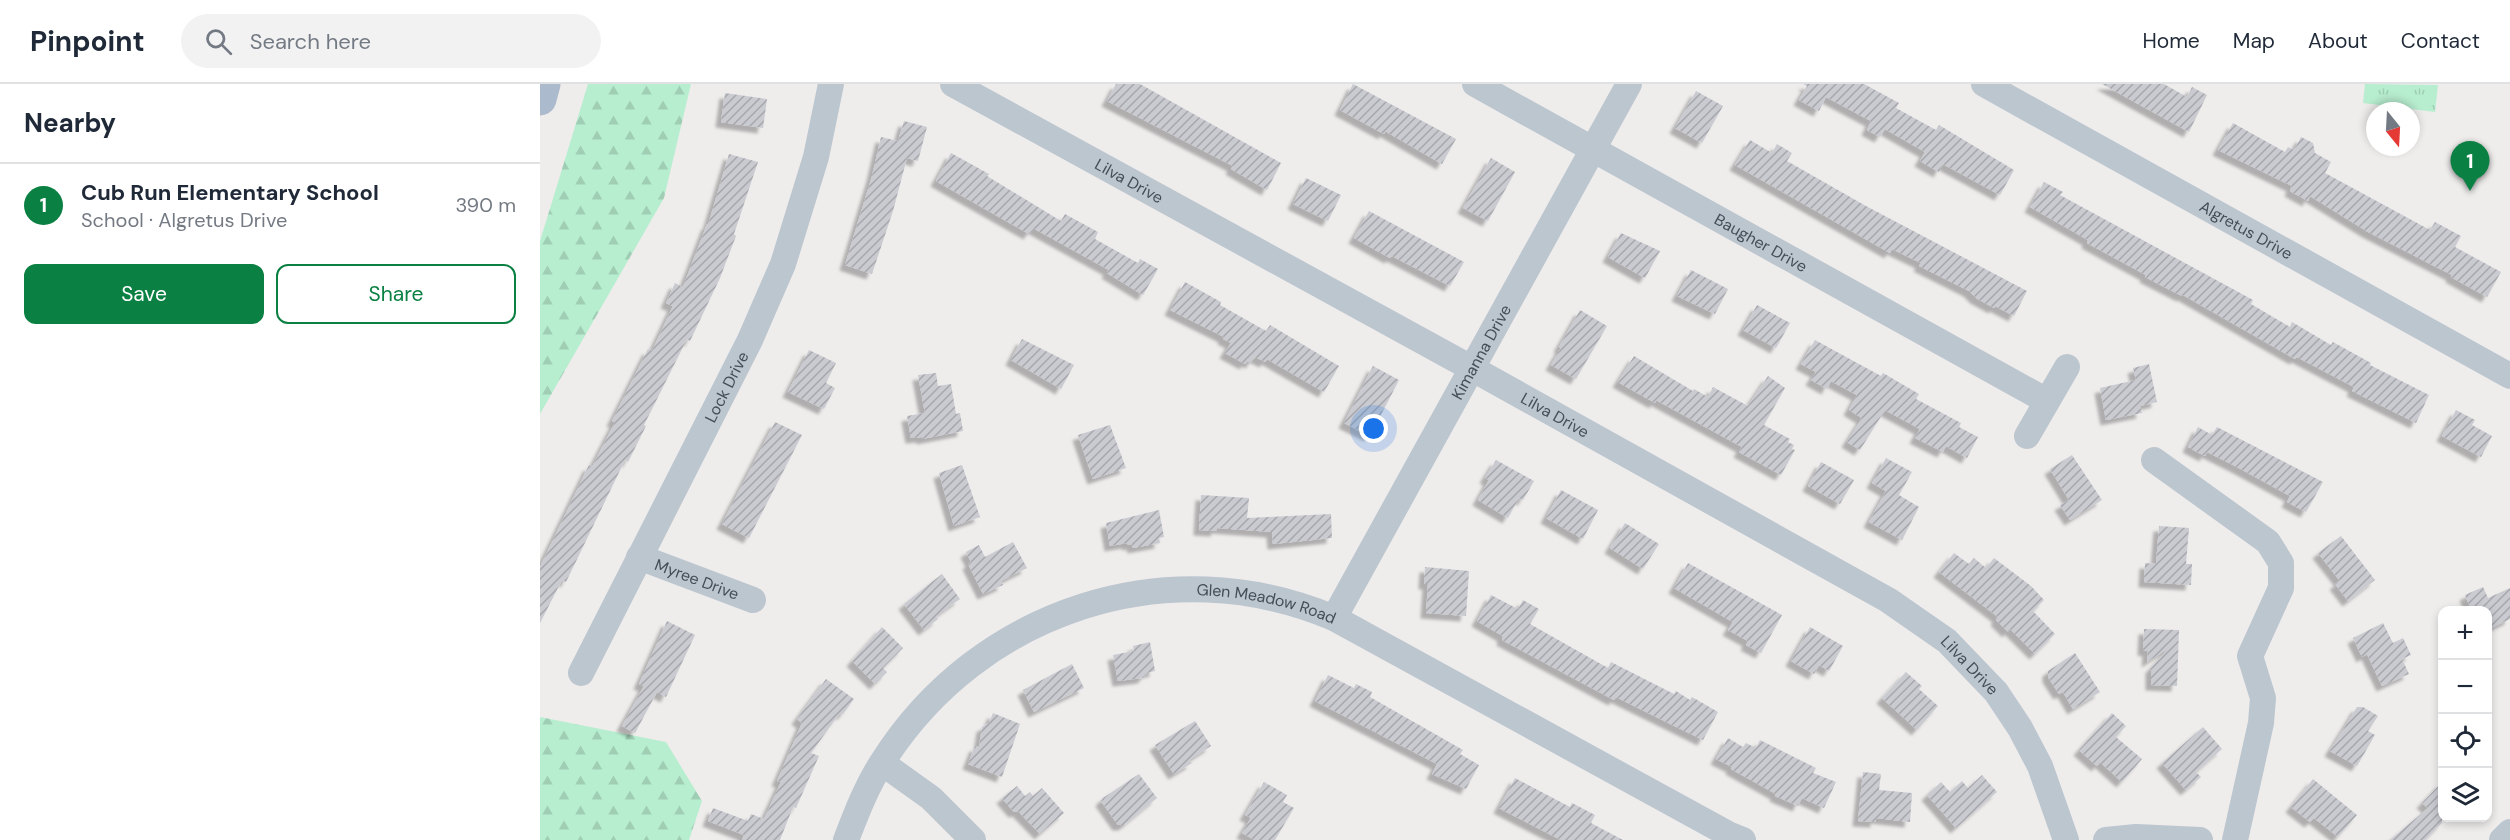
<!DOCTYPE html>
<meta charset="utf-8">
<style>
body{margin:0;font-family:"DM Sans",sans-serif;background:#f2f2f3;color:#1f2937}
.controls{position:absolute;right:18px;bottom:18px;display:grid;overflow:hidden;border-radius:12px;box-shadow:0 3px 9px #0003}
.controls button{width:54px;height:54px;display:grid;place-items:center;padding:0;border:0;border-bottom:2px solid #e0e1e3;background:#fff;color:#1f2937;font:30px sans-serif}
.compass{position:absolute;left:1826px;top:18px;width:54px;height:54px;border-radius:50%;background:#fff;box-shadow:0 3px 9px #0003;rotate:162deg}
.you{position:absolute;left:834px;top:345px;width:21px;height:21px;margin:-15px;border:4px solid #fff;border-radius:50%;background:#1a73e8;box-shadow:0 0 0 9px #1a73e833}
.badge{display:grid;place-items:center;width:39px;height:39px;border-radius:50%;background:#0b8043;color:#fff;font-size:20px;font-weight:700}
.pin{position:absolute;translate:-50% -50px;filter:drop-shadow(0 2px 3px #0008)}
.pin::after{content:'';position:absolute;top:32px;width:21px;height:18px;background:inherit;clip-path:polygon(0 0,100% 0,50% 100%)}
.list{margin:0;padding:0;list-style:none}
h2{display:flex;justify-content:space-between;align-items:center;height:78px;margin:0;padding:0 24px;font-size:26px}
h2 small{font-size:20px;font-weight:400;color:#747a83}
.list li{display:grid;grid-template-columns:39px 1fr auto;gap:18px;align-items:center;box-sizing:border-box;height:84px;padding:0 24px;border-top:2px solid #e0e1e3}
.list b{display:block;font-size:22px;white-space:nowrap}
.list p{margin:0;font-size:20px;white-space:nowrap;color:#747a83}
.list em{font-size:20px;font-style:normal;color:#747a83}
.actions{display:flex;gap:12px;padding:18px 24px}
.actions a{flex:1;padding:14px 0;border:2px solid #0b8043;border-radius:12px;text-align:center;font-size:21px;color:#0b8043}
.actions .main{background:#0b8043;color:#fff}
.icon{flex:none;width:33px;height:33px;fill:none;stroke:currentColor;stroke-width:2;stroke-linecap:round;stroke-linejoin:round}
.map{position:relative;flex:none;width:1970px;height:756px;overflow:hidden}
header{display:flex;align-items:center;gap:36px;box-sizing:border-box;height:84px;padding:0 30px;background:#fff;border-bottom:2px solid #e0e1e3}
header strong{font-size:28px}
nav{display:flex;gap:33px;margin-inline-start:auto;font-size:21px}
.search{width:420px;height:54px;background:#f2f2f3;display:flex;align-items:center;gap:15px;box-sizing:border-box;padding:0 21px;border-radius:33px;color:#747a83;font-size:22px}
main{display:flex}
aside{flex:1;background:#fff}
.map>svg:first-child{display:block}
.forest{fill:url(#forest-firs)}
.park{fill:url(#park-tufts)}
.building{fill:url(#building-hatch);filter:url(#shadow)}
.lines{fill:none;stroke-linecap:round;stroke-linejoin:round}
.minor{stroke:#bcc6cf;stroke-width:26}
.major{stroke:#abbacc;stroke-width:33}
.labels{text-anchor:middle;stroke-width:5;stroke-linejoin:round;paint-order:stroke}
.street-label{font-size:16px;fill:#444e59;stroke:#fff}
</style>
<header>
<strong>Pinpoint</strong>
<div class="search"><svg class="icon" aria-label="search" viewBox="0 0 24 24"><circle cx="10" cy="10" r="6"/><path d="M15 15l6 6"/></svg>Search here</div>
<nav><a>Home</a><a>Map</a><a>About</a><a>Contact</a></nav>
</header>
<main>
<aside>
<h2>Nearby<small></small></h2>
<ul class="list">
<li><span class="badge">1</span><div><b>Cub Run Elementary School</b><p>School · Algretus Drive</p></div><em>390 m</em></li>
</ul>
<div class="actions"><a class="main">Save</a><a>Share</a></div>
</aside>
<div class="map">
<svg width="1970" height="756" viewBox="0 0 1970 756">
<defs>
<pattern id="forest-firs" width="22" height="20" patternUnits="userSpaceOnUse" patternTransform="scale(1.5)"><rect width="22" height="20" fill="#b8eed0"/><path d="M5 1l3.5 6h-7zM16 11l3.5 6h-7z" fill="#9fceb5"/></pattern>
<pattern id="park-tufts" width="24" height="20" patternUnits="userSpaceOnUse" patternTransform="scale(1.5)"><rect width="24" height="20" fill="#b8eed0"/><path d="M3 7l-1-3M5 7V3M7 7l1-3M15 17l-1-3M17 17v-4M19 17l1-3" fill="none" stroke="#9fceb5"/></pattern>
<pattern id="building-hatch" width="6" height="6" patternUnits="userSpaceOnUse" patternTransform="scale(1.5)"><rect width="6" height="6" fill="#c9cbd1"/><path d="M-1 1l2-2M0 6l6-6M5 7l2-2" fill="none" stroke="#a5a7ad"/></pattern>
<filter id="shadow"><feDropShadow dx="-5.5" dy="5.5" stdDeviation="1.5" flood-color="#0004"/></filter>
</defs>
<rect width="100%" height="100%" fill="#efecec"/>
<g class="forest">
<path d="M48,0h103l-27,114 -124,216v-173z"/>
<path d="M0,633l126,25 36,59 -13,39h-149z"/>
</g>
<path class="park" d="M1825,0l73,1 -3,27 -72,-9z"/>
<g class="building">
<path d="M576,0h24l141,79 -14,27 -36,-21 2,-3 -126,-65z"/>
<path d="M813,0l103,55 -14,25 -57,-33 -1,3 -44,-24z"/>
<path d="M1263,0h61l35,19 -3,5 40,22 3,-5 75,45 -14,25 -57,-31 -4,8 -19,-11 5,-9 -40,-23 -5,8 -13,-7 4,-9 -45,-24 -7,14 -20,-11 8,-14z"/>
<path d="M1562,0h62l23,13 5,-10 15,8 -18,37z"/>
<path d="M1156,7l27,15 -21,37 -27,-15z"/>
<path d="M185,9l42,6 -4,29 -42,-6z"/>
<path d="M364,37l23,6 -9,34 -11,-3 -14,53 -21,63 -27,-9 27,-89 9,-39 17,4z"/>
<path d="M1693,39l52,29 3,-5 6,3 7,-13 12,6 2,10 16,9 -6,11 105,57 5,-8 26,14 -6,11 46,25 -14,25 -36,-20 1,-2 -84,-43 -58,-36 -2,5 -18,-10 2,-5 -74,-36z"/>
<path d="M1210,56l22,13 5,-9 15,9 -5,8 79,45 161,85 -13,25 -19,-10 -1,2 -18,-10 -7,-7 -50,-25 2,-3 -29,-14 -2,4 -155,-88z"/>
<path d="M411,69l38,21 -2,2 74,45 4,-7 33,18 -3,7 43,24 2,-4 18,10 -15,26 -36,-22 2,-3 -76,-42 -4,6 -93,-53z"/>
<path d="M189,70l29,8 -24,72 2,2 -16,42 -30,63 -3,-2 -43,86 2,1 -18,36 -3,-2 -59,122 -4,-2 -22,43v-56l49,-102 3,2 23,-45 -3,-1 36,-72 4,2 21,-45 -7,-3 9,-20 8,4 24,-63 1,1z"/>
<path d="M951,74l24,14 -27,49 -25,-13z"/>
<path d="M766,94l35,17 -13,26 -35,-17z"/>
<path d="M1504,98l19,10 -3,3 193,105 -2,4 39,23 2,-5 39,23 2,-3 38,21 -1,2 59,30 -13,28 -64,-32 2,-4 -57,-30 -2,2 -112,-64 -1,1 -37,-19 1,-2 -59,-32 1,-3 -58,-33z"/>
<path d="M829,127l95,51 -14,24 -58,-30 -2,2 -36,-20z"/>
<path d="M1081,149l39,18 -15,27 -37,-21z"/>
<path d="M1151,186l37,19 -13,25 -38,-18z"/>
<path d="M645,198l36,20 -1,3 46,26 4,-6 69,41 -15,26 -57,-33 -2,3 -10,-5 -4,6 -4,-2 -2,3 -20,-11 6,-10 -8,-4 1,-2 -54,-27z"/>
<path d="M1217,221l33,18 -14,25 -33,-18z"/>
<path d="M1040,226l27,16 -31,53 -25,-14 10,-17 -2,-1z"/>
<path d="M482,255l52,26 -13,24 -50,-29z"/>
<path d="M1275,256l66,36 2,-3 36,21 -3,5 45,24 -2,4 19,10 -11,21 -21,-12 -3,6 -28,-14 5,-9 -35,-19 -25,40 -13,-8 15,-24 -13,-8 8,-15 -26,-14 -4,8 -16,-9 5,-8 -15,-8z"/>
<path d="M269,266l27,13 -10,20 9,5 -11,21 -36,-17z"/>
<path d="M1094,272l59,35 1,-2 14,8 5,-10 35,19 20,-30 17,12 -21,37 26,14 -2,3 6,3 -2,4 3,1 -14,25 -42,-23 3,-5 -86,-47 -1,3 -37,-21z"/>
<path d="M1609,280l8,38 -17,4 2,7 -36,7 -6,-32 36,-8 -3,-12z"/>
<path d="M833,282l26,14 -29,56 -26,-13z"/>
<path d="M396,289l2,13 13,-2 5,30 4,-1 3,18 -41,8v-2l-11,1 -4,-22 18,-3 -7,-38z"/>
<path d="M1916,326l19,10 -3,5 20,11 -11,21 -39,-21z"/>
<path d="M235,338l27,13 -53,103 -27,-14z"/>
<path d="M570,341l16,43 -33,11 -15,-44z"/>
<path d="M1658,343l14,8 5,-8 106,55 -17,30 -19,-10 3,-6 -53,-29 -30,-15 -2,4 -17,-9z"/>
<path d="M1532,371l30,45 -32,20 -10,-15 9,-5 -19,-31z"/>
<path d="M1346,374l26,14 -13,23 20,12 -17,33 -33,-18 17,-31 -14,-8z"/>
<path d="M956,376l38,21 -11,19 -4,-2 -11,20 -30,-18 11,-20 -4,-2z"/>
<path d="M1281,378l33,18 -14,24 -32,-18z"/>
<path d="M422,381l18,52 -26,9 -15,-53z"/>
<path d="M1021,406l37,20 -15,29 -37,-21z"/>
<path d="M661,411l48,3 -2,20 84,-4 1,24 -59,6 -1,-12 -55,-4 -1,3 -17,-1z"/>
<path d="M619,426l5,27 -5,1 1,5 -27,5 -1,-4 -4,1 -1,-2 -17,3 -4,-23z"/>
<path d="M1085,439l34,21 -16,25 -33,-21z"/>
<path d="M1619,442l30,2 -3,36h6l-1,21 -47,-3 1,-19 11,1z"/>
<path d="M1801,452l34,44 -27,21 -13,-17 5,-3 -22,-28z"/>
<path d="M473,458l14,26 -26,13 2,4 -20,9 -15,-30 3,-2 -5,-10 13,-7 6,12z"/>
<path d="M1414,469l15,11 5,-6 12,10 8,-10 37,28 13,14 -11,11 22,23 -20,20 -25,-25 -2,3 -12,-12 2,-3 -59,-45z"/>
<path d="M1148,479l94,52 -21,38 -15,-8 2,-4 -20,-11 5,-8 -59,-34z"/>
<path d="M885,483l44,4 -3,45 -40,-3 2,-29h-4z"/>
<path d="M402,490l18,25 -24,17 2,3 -14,11 -20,-26z"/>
<path d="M1943,503l5,11 22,-10v31l-23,11v-20h-25l8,-3 -5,-12z"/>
<path d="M951,511l27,14 5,-9 16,9 -9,15 78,44 3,-6 63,32 2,-3 14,9 2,-3 26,15 -15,28 -87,-43 -2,3 -112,-60 1,-4 -26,-15z"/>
<path d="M127,537l28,14 -29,62 -9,-5 -22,41 -13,-7 22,-40 -5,-2z"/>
<path d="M1843,539l10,20 10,-5 8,17 -9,4 7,15 -27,12 -15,-32 -5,3 -9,-19z"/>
<path d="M342,543l21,21 -20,20 4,4 -12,12 -23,-23z"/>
<path d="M1270,543l33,19 -14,25 -10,-6 -5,9 -23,-13z"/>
<path d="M1604,545l35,1 -2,56 -26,-1v-17l18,-20 -22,14 1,-11 -5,-1z"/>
<path d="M610,558l5,29 -8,2 -4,5 -25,3 -5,-26 21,-4 -1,-5z"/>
<path d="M1535,569l25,39 -27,17 -10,-17 -4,2 -11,-17v-6z"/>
<path d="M532,580l12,24 -50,24 -11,-22z"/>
<path d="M1366,588l16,14 -3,3 19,17 -21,24 -35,-32z"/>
<path d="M788,591l26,13 2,-4 16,8 -2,5 93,53 -3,4 19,11 -13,24 -34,-15 5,-10 -122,-63z"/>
<path d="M286,595l28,20 -11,15 -3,-1 -29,40 8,3 -23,52 -3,-1 -13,33h-38l2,-5 -36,-14 5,-13 35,13 3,-7 13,5 17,-37 -4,-1 25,-58 -5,-4z"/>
<path d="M1817,623h6l15,9 -10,15 7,4 -18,31 -27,-15z"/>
<path d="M453,629l27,11 -18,53 -34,-13 7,-18 4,1 3,-20 7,-4z"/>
<path d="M1572,629l14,13 -10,11 26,22 -20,23 -22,-20 -3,4 -18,-16z"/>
<path d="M655,637l16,25 -22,14 3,3 -18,11 -19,-29z"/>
<path d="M1663,643l19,22 -26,23 5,5 -15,13 -24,-27z"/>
<path d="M1188,654l15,9 3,-4 10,5 4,-8 56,28 -3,5 23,9 -12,26 -22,-10 -4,8 -23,-10 1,-2 -45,-25 1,-2 -16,-8z"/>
<path d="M1323,688l18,2 -2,16 33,3 -2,29 -34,-4v4l-18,-1z"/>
<path d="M599,690l18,24 -33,27h-6l-17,-24 2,-3z"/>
<path d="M1442,691l15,17 -41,36 -29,-33 14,-13 9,10 12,-11 6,7z"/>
<path d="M975,694l55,29 2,-4 23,12 -4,8 32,17h-62l-62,-32z"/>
<path d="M1773,695l44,36 -19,22 -24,-19 -4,4 -19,-15z"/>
<path d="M724,698l23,13 -4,7 11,6 -19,32h-20l-13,-7 9,-15 -6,-3z"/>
<path d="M1902,698v41l-17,17h-35l38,-32 -6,-5z"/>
<path d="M477,702l8,10 5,-4 3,4 9,-8 22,25 -24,21 -22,-23 -4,1 -12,-14z"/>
</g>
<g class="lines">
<g class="minor">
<path id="s1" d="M413,0l520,285 415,231 59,41 49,51 24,36 20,38 26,74"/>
<path id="s2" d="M935,0l572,317"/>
<path id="s3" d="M1444,0l526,292"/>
<path d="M1487,352l40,-69"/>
<path d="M1614,376l114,82 13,21v25l-31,68 13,42 -2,25 -26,117"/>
<path id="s4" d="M99,473l114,43"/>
<path id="s5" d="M794,534l295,-534"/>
<path id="s6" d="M41,589l169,-333 33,-76 33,-107 15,-73"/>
<path d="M342,679l49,35 42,42"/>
<path id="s7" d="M306,756c10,-26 21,-55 37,-79 96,-151 285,-213 451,-143l394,216 15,6"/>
<path d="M1566,756l30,-3 64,3"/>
<path d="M1962,756l8,-8"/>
</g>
<path class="major" d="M0,15l4,-15"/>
</g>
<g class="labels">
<g class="street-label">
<text dy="6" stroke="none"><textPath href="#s1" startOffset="201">Lilva Drive</textPath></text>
<text dy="6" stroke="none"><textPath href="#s3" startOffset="300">Algretus Drive</textPath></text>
<text dy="6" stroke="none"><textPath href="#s2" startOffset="327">Baugher Drive</textPath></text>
<text dy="6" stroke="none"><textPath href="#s5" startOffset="304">Kimanna Drive</textPath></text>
<text dy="6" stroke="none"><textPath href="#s6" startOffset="321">Lock Drive</textPath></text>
<text dy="6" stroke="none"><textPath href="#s1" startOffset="687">Lilva Drive</textPath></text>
<text dy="6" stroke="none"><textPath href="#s4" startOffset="62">Myree Drive</textPath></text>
<text dy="6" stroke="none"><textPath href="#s7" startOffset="532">Glen Meadow Road</textPath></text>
<text dy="6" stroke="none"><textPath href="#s1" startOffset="1173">Lilva Drive</textPath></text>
</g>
</g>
</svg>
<div class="controls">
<button>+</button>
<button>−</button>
<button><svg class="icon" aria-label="locate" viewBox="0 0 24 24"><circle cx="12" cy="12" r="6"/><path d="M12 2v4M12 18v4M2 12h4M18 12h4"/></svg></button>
<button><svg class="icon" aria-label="layers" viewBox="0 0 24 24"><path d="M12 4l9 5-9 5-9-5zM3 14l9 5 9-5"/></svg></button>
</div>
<svg class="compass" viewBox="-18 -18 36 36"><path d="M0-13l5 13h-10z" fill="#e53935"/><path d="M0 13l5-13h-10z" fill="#747a83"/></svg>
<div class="you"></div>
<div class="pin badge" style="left:1930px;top:107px">1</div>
</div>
</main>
